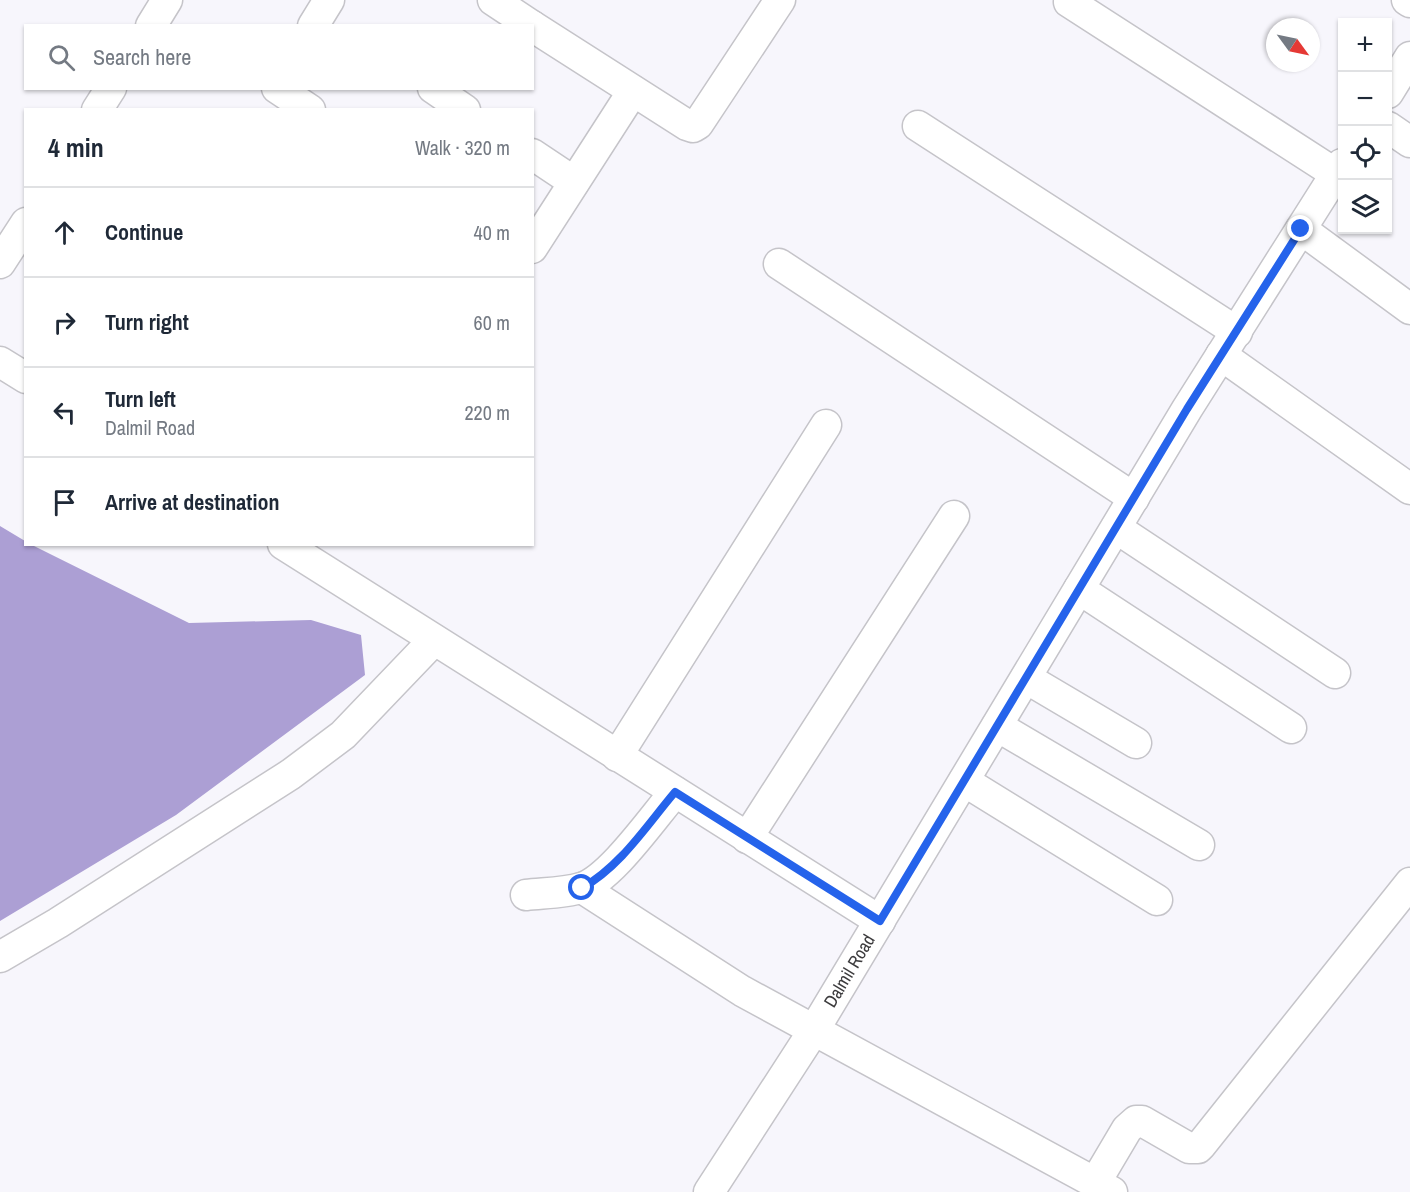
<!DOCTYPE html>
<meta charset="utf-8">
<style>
body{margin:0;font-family:"Archivo Narrow",sans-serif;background:#f6f6f7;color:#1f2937}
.controls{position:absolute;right:18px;top:18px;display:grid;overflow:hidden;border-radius:0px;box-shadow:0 2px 4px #0004}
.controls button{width:54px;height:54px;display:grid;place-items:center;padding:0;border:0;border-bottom:2px solid #e0e1e3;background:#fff;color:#1f2937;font:30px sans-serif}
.compass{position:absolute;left:1266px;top:18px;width:54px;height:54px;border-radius:50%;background:#fff;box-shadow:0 2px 4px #0004;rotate:123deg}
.stop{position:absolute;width:18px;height:18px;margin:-14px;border:4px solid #2563eb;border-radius:50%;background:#fff}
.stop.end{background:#2563eb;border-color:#fff;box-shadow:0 2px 6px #0008}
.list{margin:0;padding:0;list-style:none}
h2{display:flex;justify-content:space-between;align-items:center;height:78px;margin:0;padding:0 24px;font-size:26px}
h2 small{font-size:20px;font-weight:400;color:#747a83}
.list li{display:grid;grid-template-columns:39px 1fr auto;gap:18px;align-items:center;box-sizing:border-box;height:90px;padding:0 24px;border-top:2px solid #e0e1e3}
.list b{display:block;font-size:22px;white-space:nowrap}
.list p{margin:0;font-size:20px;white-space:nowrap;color:#747a83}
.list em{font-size:20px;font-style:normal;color:#747a83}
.icon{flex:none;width:33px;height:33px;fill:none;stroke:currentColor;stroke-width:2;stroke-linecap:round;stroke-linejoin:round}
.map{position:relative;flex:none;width:1410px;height:1192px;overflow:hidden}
.search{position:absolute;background:#fff;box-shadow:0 2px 4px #0004;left:24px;top:24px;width:510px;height:66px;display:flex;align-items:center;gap:15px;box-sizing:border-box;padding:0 21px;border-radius:0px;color:#747a83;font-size:22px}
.panel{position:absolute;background:#fff;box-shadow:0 2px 4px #0004;left:24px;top:108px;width:510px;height:438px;border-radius:0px}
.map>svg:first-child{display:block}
.water{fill:#ac9fd4}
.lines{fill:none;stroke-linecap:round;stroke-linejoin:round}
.minor-casing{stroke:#c5c4c9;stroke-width:33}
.minor{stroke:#fff;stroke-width:30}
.route{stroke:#2563eb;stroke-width:8}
.labels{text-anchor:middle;stroke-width:4.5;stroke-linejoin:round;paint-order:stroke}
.street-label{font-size:18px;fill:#3d3c3e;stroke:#fff}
</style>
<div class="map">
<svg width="1410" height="1192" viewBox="0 0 1410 1192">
<rect width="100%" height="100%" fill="#f7f6fc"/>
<path class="water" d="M0,526l25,15 1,3 6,1 157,78 122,-3 50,15 4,40 -189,140 -176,106z"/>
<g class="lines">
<defs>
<g id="minor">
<path d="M493,0l39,26"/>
<path d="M1407,0l3,2"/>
<path d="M1069,2l267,172"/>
<path d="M151,26l16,-26"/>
<path d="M313,26l16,-26"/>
<path d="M532,26l155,99 6,2 5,-3 82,-124"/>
<path d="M277,88l33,22"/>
<path d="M433,88l32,22"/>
<path d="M1388,93l22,-36"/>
<path d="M97,110l14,-22"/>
<path d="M918,126l319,206"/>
<path d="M1388,127l22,15"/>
<path d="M532,154l42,28"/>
<path d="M1301,229l109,80"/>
<path d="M532,248l101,-157"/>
<path d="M0,263l26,-40"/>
<path d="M779,264l355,234"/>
<path d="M1221,355l189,134"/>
<path d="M0,362l26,16"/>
<path d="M1116,528l219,145"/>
<path d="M283,544l597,377"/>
<path d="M1079,589l212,139"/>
<path d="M1026,678l110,65"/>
<path d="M997,726l202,119"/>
<path d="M617,756l209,-331"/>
<path d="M964,781l193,119"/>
<path d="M747,838l207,-322"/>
<path d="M582,888l160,103 370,201"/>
<path d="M526,895c17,-2 38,-2 55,-7 29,-8 73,-72 94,-96"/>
<path d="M0,957l58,-34 233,-149 52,-39 91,-95"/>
<path d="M1095,1183l32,-54 9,-8h6l47,27h9l3,-3 209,-262"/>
<path id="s1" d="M709,1192l105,-162 373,-621 155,-245"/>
</g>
</defs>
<use href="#minor" class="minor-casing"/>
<use href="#minor" class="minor"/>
</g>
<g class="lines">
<path class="route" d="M582,888c39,-22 65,-63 93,-96l205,129 307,-512 114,-180"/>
</g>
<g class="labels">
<g class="street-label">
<text dy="6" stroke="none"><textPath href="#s1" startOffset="262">Dalmil Road</textPath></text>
</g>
</g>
</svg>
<div class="controls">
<button>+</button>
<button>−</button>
<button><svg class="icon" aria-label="locate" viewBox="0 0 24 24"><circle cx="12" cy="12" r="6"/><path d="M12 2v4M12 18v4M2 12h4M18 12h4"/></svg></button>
<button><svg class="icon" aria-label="layers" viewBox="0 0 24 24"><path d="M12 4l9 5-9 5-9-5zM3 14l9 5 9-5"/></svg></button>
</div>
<svg class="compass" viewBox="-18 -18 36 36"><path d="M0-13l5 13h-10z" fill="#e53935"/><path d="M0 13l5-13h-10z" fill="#747a83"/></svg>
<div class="stop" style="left:582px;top:888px"></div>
<div class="stop end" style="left:1301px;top:229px"></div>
<div class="search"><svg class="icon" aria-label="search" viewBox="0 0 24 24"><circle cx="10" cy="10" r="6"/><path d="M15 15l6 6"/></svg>Search here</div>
<section class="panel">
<h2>4 min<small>Walk · 320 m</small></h2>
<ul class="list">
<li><svg class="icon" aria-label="ahead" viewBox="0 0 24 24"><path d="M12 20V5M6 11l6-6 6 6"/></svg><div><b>Continue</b></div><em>40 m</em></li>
<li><svg class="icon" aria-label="right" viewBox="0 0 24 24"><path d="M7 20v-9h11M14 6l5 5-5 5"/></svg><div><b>Turn right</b></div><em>60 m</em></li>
<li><svg class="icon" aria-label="left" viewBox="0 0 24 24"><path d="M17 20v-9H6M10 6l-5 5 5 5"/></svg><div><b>Turn left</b><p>Dalmil Road</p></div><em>220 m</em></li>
<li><svg class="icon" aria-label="arrive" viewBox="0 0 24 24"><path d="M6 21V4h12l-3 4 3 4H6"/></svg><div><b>Arrive at destination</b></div></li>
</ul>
</section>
</div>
